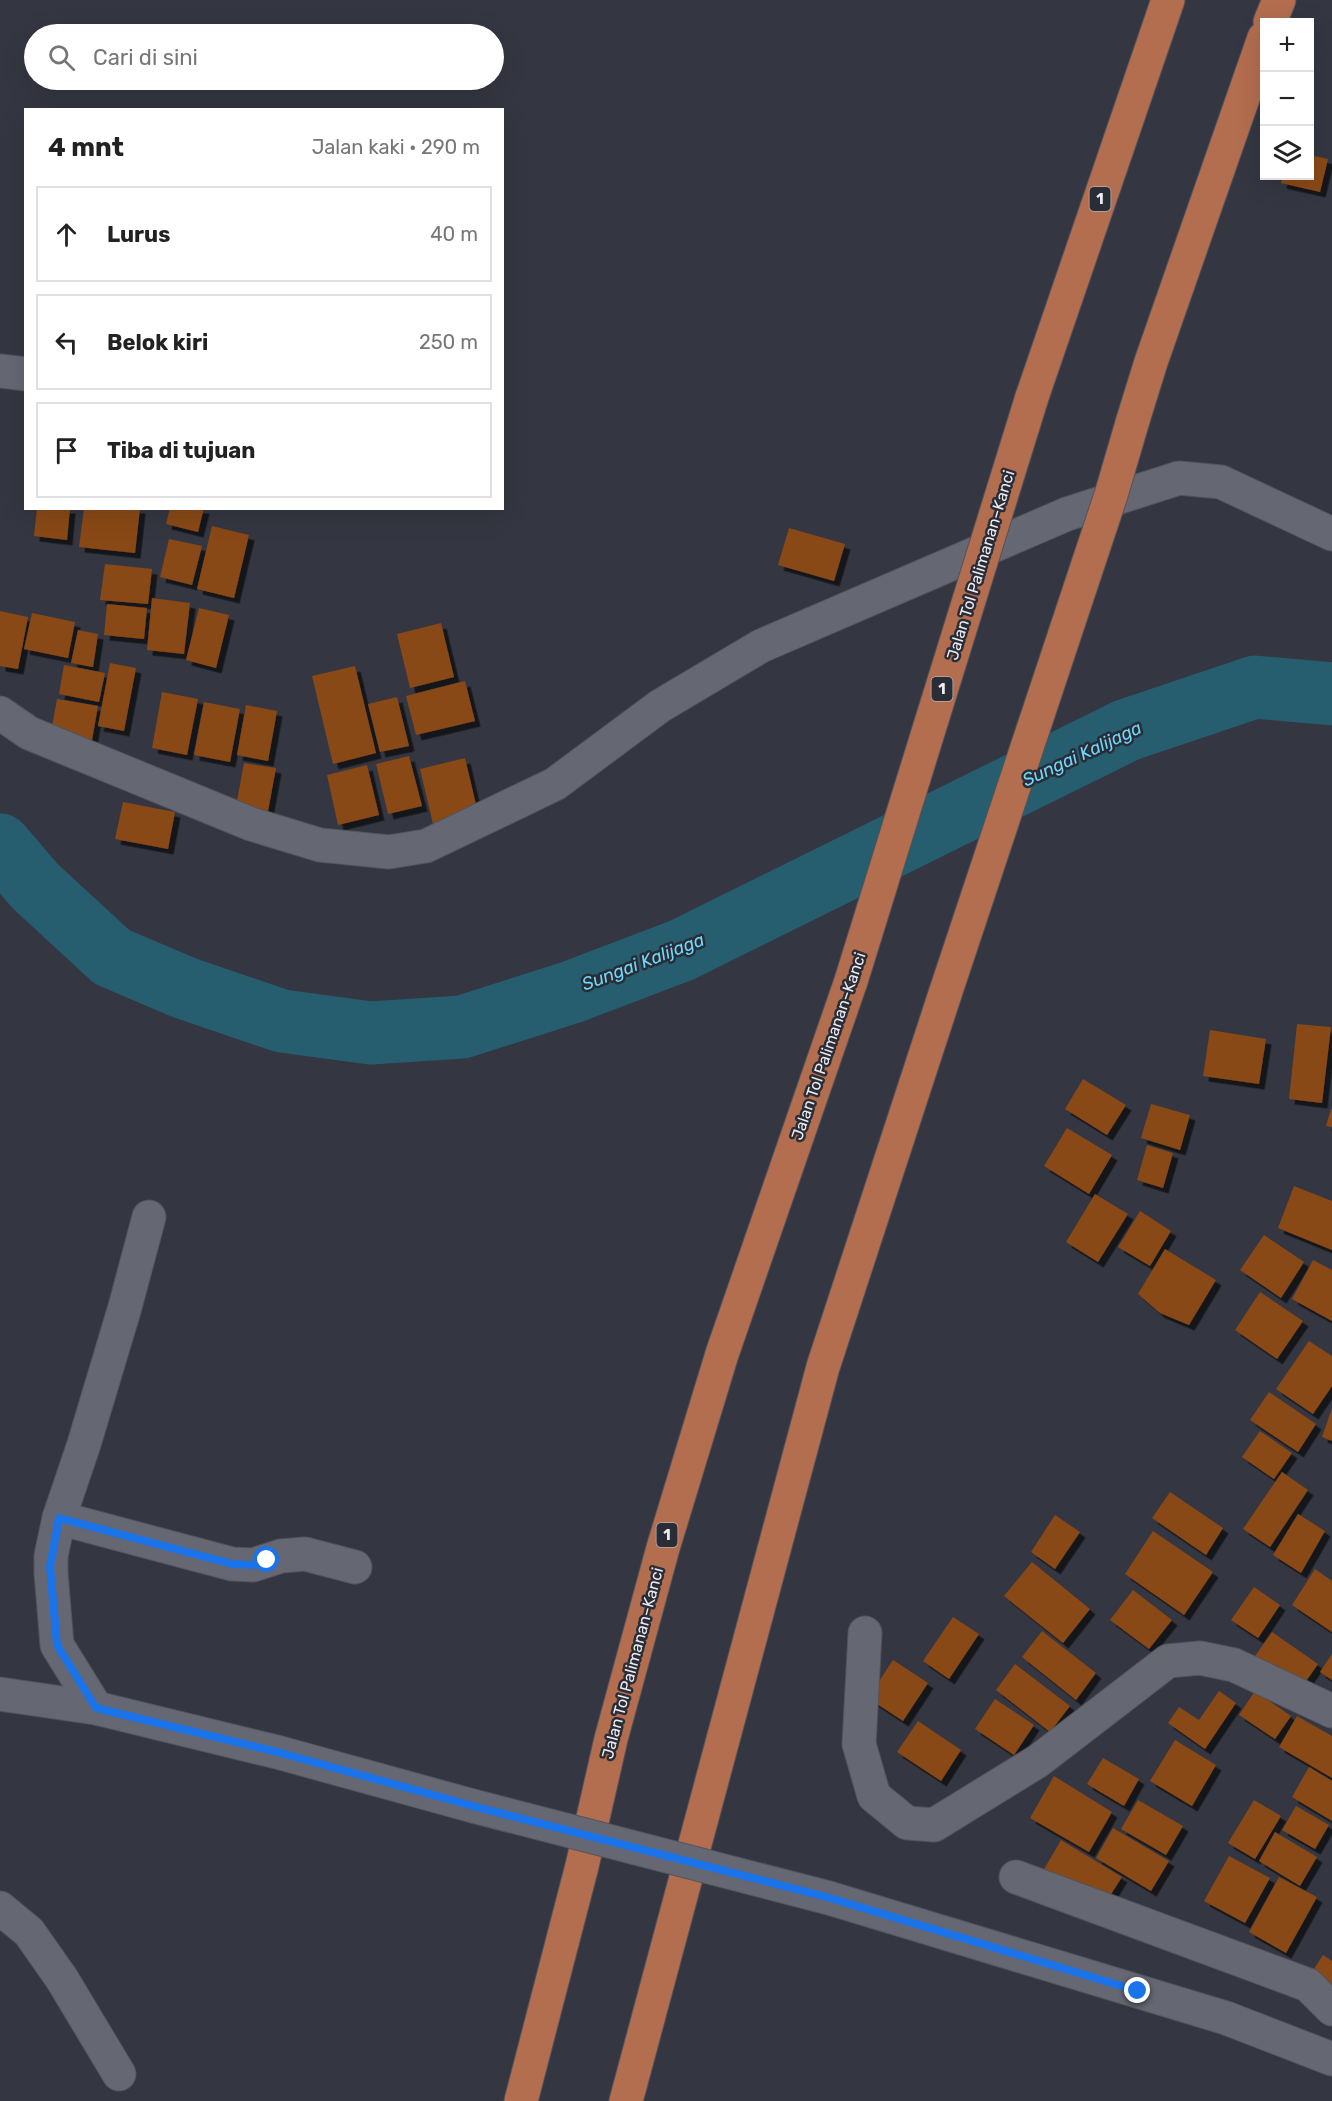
<!DOCTYPE html>
<html lang="id">
<meta charset="utf-8">
<style>
body{margin:0;font-family:Rubik,sans-serif;background:#f6f6f6;color:#222}
.controls{position:absolute;right:18px;top:18px;display:grid;overflow:hidden;border-radius:0px;box-shadow:0 6px 24px #0002}
.controls button{width:54px;height:54px;display:grid;place-items:center;padding:0;border:0;border-bottom:2px solid #e0e0e0;background:#fff;color:#222;font:30px sans-serif}
.stop{position:absolute;width:18px;height:18px;margin:-14px;border:4px solid #1a73e8;border-radius:50%;background:#fff}
.stop.end{background:#1a73e8;border-color:#fff;box-shadow:0 2px 6px #0008}
.list{margin:0;padding:0;list-style:none}
h2{display:flex;justify-content:space-between;align-items:center;height:78px;margin:0;padding:0 24px;font-size:26px}
h2 small{font-size:20px;font-weight:400;color:#767676}
.list li{display:grid;grid-template-columns:39px 1fr auto;gap:18px;align-items:center;box-sizing:border-box;height:96px;margin:0 12px 12px;padding:0 12px;border:2px solid #e0e0e0;border-radius:0px}
.list b{display:block;font-size:22px;white-space:nowrap}
.list em{font-size:20px;font-style:normal;color:#767676}
.icon{flex:none;width:33px;height:33px;fill:none;stroke:currentColor;stroke-width:2;stroke-linecap:round;stroke-linejoin:round}
.map{position:relative;flex:none;width:1332px;height:2101px;overflow:hidden}
.search{position:absolute;background:#fff;box-shadow:0 6px 24px #0002;left:24px;top:24px;width:480px;height:66px;display:flex;align-items:center;gap:15px;box-sizing:border-box;padding:0 21px;border-radius:33px;color:#767676;font-size:22px}
.panel{position:absolute;background:#fff;box-shadow:0 6px 24px #0002;left:24px;top:108px;width:480px;height:402px;border-radius:0px}
.map>svg:first-child{display:block}
.lines{fill:none;stroke-linecap:round;stroke-linejoin:round}
.river{stroke:#265d6f;stroke-width:63}
.building{fill:#894815;filter:url(#shadow)}
.minor-casing{stroke:#52535c;stroke-width:35}
.tertiary-casing{stroke:#52535c;stroke-width:35}
.motorway-casing{stroke:#52535c;stroke-width:35}
.minor{stroke:#656873;stroke-width:33}
.tertiary{stroke:#656873;stroke-width:33}
.motorway{stroke:#b36d4f;stroke-width:33}
.tertiary-bridge-casing{stroke:#52535c;stroke-width:35;stroke-linecap:butt}
.motorway-bridge-casing{stroke:#52535c;stroke-width:35;stroke-linecap:butt}
.tertiary-bridge{stroke:#656873;stroke-width:33}
.motorway-bridge{stroke:#b36d4f;stroke-width:33}
.route{stroke:#1a73e8;stroke-width:8}
.labels{text-anchor:middle;stroke-width:5;stroke-linejoin:round;paint-order:stroke}
.shield{fill:#2a2c36;stroke:#b2b3bb;stroke-width:1.5}
.shield-label{font-size:15px;font-weight:bold;fill:#ecedf4}
.street-label{font-size:16px;fill:#ecedf4;stroke:#2a2c36}
.water-label{font-size:18px;font-style:italic;fill:#6cd8fb;stroke:#2a2c36}
</style>
<div class="map">
<svg width="1332" height="2101" viewBox="0 0 1332 2101">
<defs>
<filter id="shadow"><feDropShadow dx="5.5" dy="5.5" stdDeviation="0" flood-color="#0009"/></filter>
</defs>
<rect width="100%" height="100%" fill="#343641"/>
<g class="lines">
<path class="river" d="M0,845l35,41 77,71 73,31 97,33 89,12 91,-6 110,-35 110,-42 445,-220 128,-43 77,7"/>
</g>
<g class="building">
<path d="M1310,155l18,4 -8,33 -39,-9 2,-7h27z"/>
<path d="M37,508h33l-3,32 -33,-4z"/>
<path d="M84,508h56l-5,45 -56,-6z"/>
<path d="M170,508h34l-6,24 -32,-8z"/>
<path d="M212,526l37,9 -15,63 -37,-9z"/>
<path d="M789,528l56,16 -11,37 -56,-16z"/>
<path d="M169,539l33,7 -10,39 -32,-8z"/>
<path d="M105,564l47,5 -4,35 -48,-4z"/>
<path d="M152,598l38,5 -6,51 -37,-4z"/>
<path d="M107,604l40,4 -3,31 -40,-4z"/>
<path d="M199,608l30,7 -13,53 -30,-8z"/>
<path d="M0,611l28,6 -10,52 -18,-3z"/>
<path d="M32,613l43,9 -7,36 -44,-9z"/>
<path d="M441,623l13,54 -44,11 -13,-54z"/>
<path d="M78,630l20,4 -5,33 -22,-4z"/>
<path d="M110,663l26,5 -12,63 -26,-5z"/>
<path d="M64,665l41,8 -6,29 -40,-8z"/>
<path d="M355,666l21,87 -43,11 -21,-88z"/>
<path d="M465,681l10,40 -59,14 -10,-39z"/>
<path d="M162,692l36,7 -11,56 -35,-7z"/>
<path d="M397,697l12,49 -29,6 -12,-48z"/>
<path d="M57,699l41,7 -6,34 -41,-8z"/>
<path d="M204,702l36,7 -10,53 -36,-7z"/>
<path d="M246,705l31,6 -9,50 -31,-6z"/>
<path d="M409,756l13,50 -34,8 -12,-50z"/>
<path d="M465,758l13,55 -45,11 -13,-55z"/>
<path d="M244,763l32,5 -8,43 -32,-5z"/>
<path d="M367,765l12,50 -41,10 -11,-50z"/>
<path d="M123,802l52,10 -7,37 -53,-10z"/>
<path d="M1297,1024l34,3 -9,76 -33,-4z"/>
<path d="M1210,1030l56,9 -7,45 -56,-8z"/>
<path d="M1083,1079l43,26 -19,30 -42,-26z"/>
<path d="M1151,1104l39,11 -10,35 -39,-12z"/>
<path d="M1331,1109h1v18l-6,-1z"/>
<path d="M1067,1128l45,27 -23,39 -45,-28z"/>
<path d="M1147,1145l26,8 -10,35 -26,-8z"/>
<path d="M1294,1186l38,15v49l-54,-22z"/>
<path d="M1095,1194l33,20 -30,48 -32,-20z"/>
<path d="M1140,1211l31,20 -21,35 -32,-19z"/>
<path d="M1264,1235l40,27 -23,36 -41,-28z"/>
<path d="M1165,1249l51,31 -27,45 -29,-12 -22,-19z"/>
<path d="M1313,1260l19,10v51l-40,-22z"/>
<path d="M1260,1292l43,29 -26,38 -42,-29z"/>
<path d="M1309,1341l23,15v30l-19,28 -37,-25z"/>
<path d="M1269,1392l47,32 -18,28 -48,-32z"/>
<path d="M1332,1408v33l-10,-4z"/>
<path d="M1260,1431l32,22 -18,26 -32,-22z"/>
<path d="M1282,1472l26,18 -38,57 -27,-18z"/>
<path d="M1170,1492l53,36 -17,27 -54,-37z"/>
<path d="M1298,1514l27,17 -24,42 -28,-18z"/>
<path d="M1055,1515l25,17 -25,37 -24,-17z"/>
<path d="M1153,1531l60,41 -29,43 -59,-41z"/>
<path d="M1032,1562l58,47 -27,34 -59,-47z"/>
<path d="M1315,1569l17,12v51l-40,-27z"/>
<path d="M1254,1587l26,18 -22,33 -27,-18z"/>
<path d="M1133,1590l39,30 -23,29 -39,-29z"/>
<path d="M953,1617l26,17 -30,45 -26,-18z"/>
<path d="M1042,1631l54,42 -20,27 -54,-43z"/>
<path d="M1272,1632l46,32 -16,23 -47,-31z"/>
<path d="M1332,1654v26l-12,-8z"/>
<path d="M893,1660l35,23 -25,38 -35,-23z"/>
<path d="M1015,1664l55,42 -20,26 -54,-42z"/>
<path d="M1219,1691l17,12 -31,46 -37,-26 11,-16 20,13z"/>
<path d="M1255,1691l36,25 -16,23 -36,-24z"/>
<path d="M995,1699l39,26 -20,30 -39,-26z"/>
<path d="M1297,1716l35,20v42l-53,-31z"/>
<path d="M918,1721l43,29 -20,31 -44,-29z"/>
<path d="M1175,1740l41,25 -24,41 -42,-25z"/>
<path d="M1103,1758l36,21 -15,27 -37,-22z"/>
<path d="M1309,1767l23,14v40l-40,-24z"/>
<path d="M1054,1776l58,36 -23,40 -59,-34z"/>
<path d="M1138,1800l45,26 -17,29 -45,-26z"/>
<path d="M1254,1800l27,16 -26,43 -27,-16z"/>
<path d="M1296,1806l33,19 -14,24 -33,-19z"/>
<path d="M1113,1828l56,33 -18,30 -55,-33z"/>
<path d="M1275,1832l42,25 -17,29 -41,-25z"/>
<path d="M1061,1840l61,37 -19,30 -60,-36z"/>
<path d="M1229,1856l41,22 -25,45 -41,-22z"/>
<path d="M1279,1877l38,20 -31,56 -37,-21z"/>
<path d="M1323,1955l9,6v38l-26,-18z"/>
</g>
<g class="lines">
<defs>
<g id="minor">
<path d="M0,371l26,3"/>
<path d="M0,713l29,20 222,91 69,21 69,7 37,-6 129,-62 105,-78 101,-60 306,-132 112,-36 42,4 111,52"/>
<path d="M59,1518l173,46 21,1 28,-9 24,-2 50,13"/>
<path d="M865,1633l-6,111 15,52 33,27 27,2 104,-64 130,-100 32,-3 34,7 98,46"/>
<path d="M96,1708l-39,-63 -6,-72v-17l8,-38 25,-74 41,-137 24,-90"/>
<path d="M1016,1877l292,108 24,24"/>
<path d="M0,1908l29,24 33,47 57,95"/>
</g>
<g id="tertiary">
<path d="M0,1694l96,14 181,44 196,54"/>
<path d="M829,1898l397,120 106,41"/>
</g>
<g id="motorway">
<path d="M1270,22l9,-22"/>
<path d="M1032,397l136,-397"/>
<path d="M1133,420l18,-58 113,-324"/>
<path d="M521,2101l61,-235 29,-127 52,-191 59,-194 129,-373"/>
<path d="M626,2101l197,-734 122,-373"/>
</g>
</defs>
<use href="#minor" class="minor-casing"/>
<use href="#tertiary" class="tertiary-casing"/>
<use href="#motorway" class="motorway-casing"/>
<use href="#minor" class="minor"/>
<use href="#tertiary" class="tertiary"/>
<use href="#motorway" class="motorway"/>
<defs>
<path id="tertiary-bridge" d="M473,1806l356,92"/>
<g id="motorway-bridge">
<path d="M851,981l181,-584"/>
<path d="M945,994l166,-499 22,-75"/>
</g>
</defs>
<use href="#tertiary-bridge" class="tertiary-bridge-casing"/>
<use href="#motorway-bridge" class="motorway-bridge-casing"/>
<use href="#tertiary-bridge" class="tertiary-bridge"/>
<use href="#motorway-bridge" class="motorway-bridge"/>
</g>
<g class="lines">
<path class="route" d="M267,1560l-14,5 -21,-1 -173,-46 -9,49 7,78 39,63 181,44 196,54 357,92 308,93"/>
</g>
<g class="labels">
<g class="shield">
<rect x="1089.5" y="187" width="21" height="24" rx="4.5"/>
<rect x="931.5" y="677" width="21" height="24" rx="4.5"/>
<rect x="656.5" y="1523" width="21" height="24" rx="4.5"/>
</g>
<g class="shield-label">
<text x="1100" y="204">1</text>
<text x="942" y="694">1</text>
<text x="667" y="1540">1</text>
</g>
<g class="street-label">
<text transform="translate(980 565) rotate(-73)" y="6">Jalan Tol Palimanan–Kanci</text>
<text transform="translate(828 1046) rotate(-71)" y="6">Jalan Tol Palimanan–Kanci</text>
<text transform="translate(632 1663) rotate(-75)" y="6">Jalan Tol Palimanan–Kanci</text>
</g>
<g class="water-label">
<text transform="translate(1082 754) rotate(-25)" y="6">Sungai Kalijaga</text>
<text transform="translate(643 962) rotate(-21)" y="6">Sungai Kalijaga</text>
</g>
</g>
</svg>
<div class="controls">
<button>+</button>
<button>−</button>
<button><svg class="icon" aria-label="layers" viewBox="0 0 24 24"><path d="M12 4l9 5-9 5-9-5zM3 14l9 5 9-5"/></svg></button>
</div>
<div class="stop" style="left:267px;top:1560px"></div>
<div class="stop end" style="left:1138px;top:1991px"></div>
<div class="search"><svg class="icon" aria-label="search" viewBox="0 0 24 24"><circle cx="10" cy="10" r="6"/><path d="M15 15l6 6"/></svg>Cari di sini</div>
<section class="panel">
<h2>4 mnt<small>Jalan kaki · 290 m</small></h2>
<ul class="list">
<li><svg class="icon" aria-label="ahead" viewBox="0 0 24 24"><path d="M12 20V5M6 11l6-6 6 6"/></svg><div><b>Lurus</b></div><em>40 m</em></li>
<li><svg class="icon" aria-label="left" viewBox="0 0 24 24"><path d="M17 20v-9H6M10 6l-5 5 5 5"/></svg><div><b>Belok kiri</b></div><em>250 m</em></li>
<li><svg class="icon" aria-label="arrive" viewBox="0 0 24 24"><path d="M6 21V4h12l-3 4 3 4H6"/></svg><div><b>Tiba di tujuan</b></div></li>
</ul>
</section>
</div>
